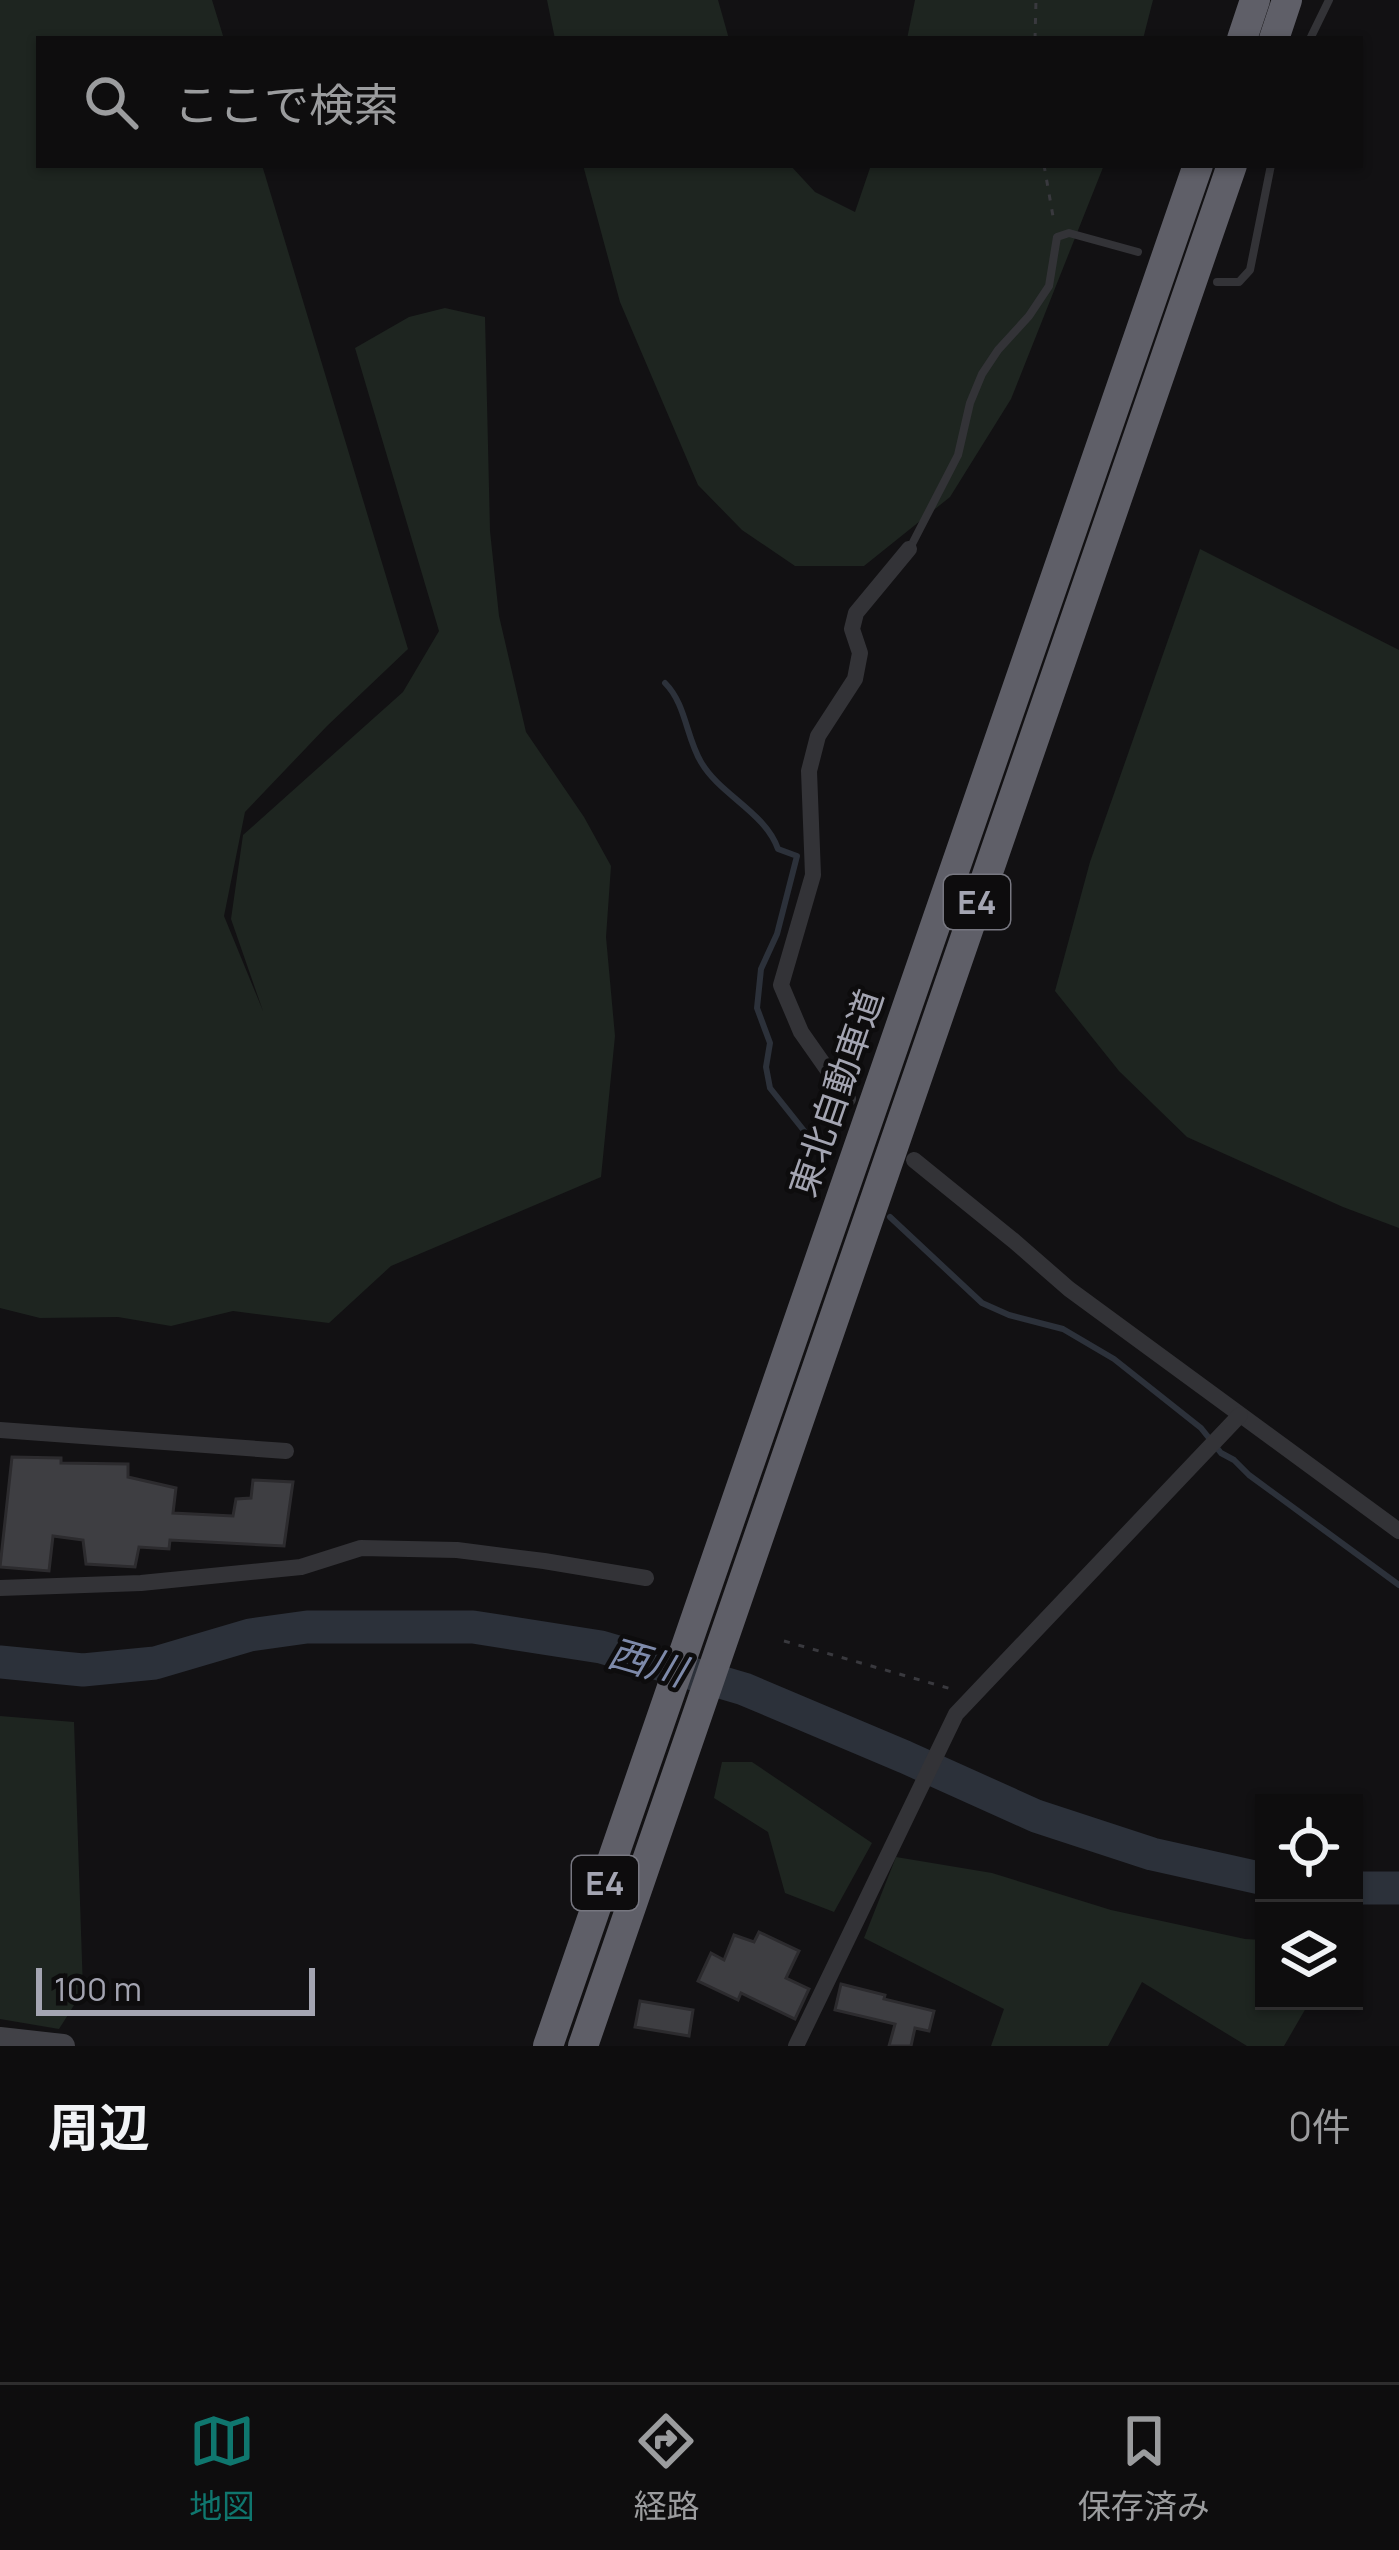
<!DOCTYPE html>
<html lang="ja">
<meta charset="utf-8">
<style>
body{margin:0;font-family:Manrope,"Noto Sans JP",sans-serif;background:#171617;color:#f1f3f6}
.controls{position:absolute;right:36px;bottom:36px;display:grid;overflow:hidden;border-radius:0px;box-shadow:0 3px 9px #0004}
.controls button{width:108px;height:108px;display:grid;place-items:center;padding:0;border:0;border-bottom:3px solid #2e2d2e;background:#0e0d0e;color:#f1f3f6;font:60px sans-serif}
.scale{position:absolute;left:36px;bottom:30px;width:279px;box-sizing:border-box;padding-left:12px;border:6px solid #a4a5b2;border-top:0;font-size:33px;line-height:42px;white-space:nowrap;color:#a4a5b2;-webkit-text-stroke:9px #0d0c0d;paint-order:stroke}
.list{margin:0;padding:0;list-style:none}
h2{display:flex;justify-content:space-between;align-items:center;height:156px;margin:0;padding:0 48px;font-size:51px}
h2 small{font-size:39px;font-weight:400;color:#9b9c9e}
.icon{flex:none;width:66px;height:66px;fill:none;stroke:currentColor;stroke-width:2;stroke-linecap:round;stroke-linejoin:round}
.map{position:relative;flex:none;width:1399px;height:2046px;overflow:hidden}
.search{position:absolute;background:#0e0d0e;box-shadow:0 3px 9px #0004;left:36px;right:36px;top:36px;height:132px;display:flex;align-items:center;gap:30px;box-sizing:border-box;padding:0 42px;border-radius:0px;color:#9b9c9e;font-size:45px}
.sheet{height:336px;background:#0e0d0e}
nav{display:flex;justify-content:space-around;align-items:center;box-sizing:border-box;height:168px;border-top:3px solid #2e2d2e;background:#0e0d0e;font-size:33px;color:#9b9c9e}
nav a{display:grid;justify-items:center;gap:6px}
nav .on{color:#0f766e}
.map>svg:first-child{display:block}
.green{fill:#1e2520}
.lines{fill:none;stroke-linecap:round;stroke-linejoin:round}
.stream{stroke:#2c313a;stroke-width:6}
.river{stroke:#2c313a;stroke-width:33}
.building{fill:#3e3e42;stroke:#2c2b2e;stroke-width:3}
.path{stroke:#39393e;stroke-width:3;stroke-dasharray:6 9;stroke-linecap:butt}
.lane{stroke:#333337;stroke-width:8}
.street{stroke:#333337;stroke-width:16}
.secondary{stroke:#414147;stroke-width:24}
.highway{stroke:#5f5f68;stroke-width:30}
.labels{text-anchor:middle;stroke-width:9;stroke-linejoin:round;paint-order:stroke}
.shield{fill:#0d0c0d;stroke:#777780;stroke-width:3}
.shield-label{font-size:33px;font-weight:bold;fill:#a4a5b2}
.street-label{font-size:36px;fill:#a4a5b2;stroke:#0d0c0d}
.water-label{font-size:39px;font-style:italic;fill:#7e8aaa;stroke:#0d0c0d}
</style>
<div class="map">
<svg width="1399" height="2046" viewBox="0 0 1399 2046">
<rect width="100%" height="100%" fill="#121113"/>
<g class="green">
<path d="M0,0h212l12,39h-185v126h223l146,484 -81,77 -82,86 -21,104 39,95 -32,-92 12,-84 160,-143 36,-61 -84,-283 54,-31 36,-9 40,9 5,214 9,85 27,116 58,85 27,49 -5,71 9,99 -14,141 -210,89 -62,57 -96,-12 -62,15 -53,-9 -78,1 -40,-10z"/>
<path d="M547,0h171l11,39h-174z"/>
<path d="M915,0h238l-10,39h-236z"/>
<path d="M583,165h207l25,27 40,20 16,-47h233l-93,234 -61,98 -86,69h-69l-53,-36 -44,-45 -78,-183z"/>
<path d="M1200,549l199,101v578l-56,-21 -156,-70 -68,-66 -64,-80 35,-129z"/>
<path d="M0,1716l74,6 9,269 -24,38 -59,-10z"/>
<path d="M722,1762h30l120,81 -38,69 -49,-19 -17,-61 -54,-34z"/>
<path d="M896,1857l96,16 119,37 134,29 19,1v61h46l-26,45h-37l-105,-64 -34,64h-117l13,-37 -140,-71z"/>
</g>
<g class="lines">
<g class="stream">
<path d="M665,683c21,21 21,54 36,79 19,33 64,50 77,87l19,7 -20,78 -16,35 -4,39 13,35 -4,24 4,21 43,54 15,14"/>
<path d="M890,1217l92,86 27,12 54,14 51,30 87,69 20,25 13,7 15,15 150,110"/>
</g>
<g class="river">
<path d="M0,1662l83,8 72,-7 95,-28 57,-8h166l128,20 143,42 161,68 131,59 116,38 112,25"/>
<path d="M1354,1888h45"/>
</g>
</g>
<g class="building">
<path d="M12,1457l49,1v5l67,1v13l48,11 -3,25 60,3 3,-17 15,-1 2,-18 40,2 -9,64 -114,-6 -1,9 -30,-2 -4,20 -49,-3 -3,-24 -30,-4 -4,35 -49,-4z"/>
<path d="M759,1932l40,19 -13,27 23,11 -14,30 -54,-26 -3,7 -40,-19 13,-28 13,7 10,-25 20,7z"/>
<path d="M841,1984l44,11 -1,4 50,12 -5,20 -14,-3 -4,18h-22l6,-22 -60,-14z"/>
<path d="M640,2001l53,9 -4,26 -54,-9z"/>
</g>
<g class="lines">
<g class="path">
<path d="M1035,39l1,-39"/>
<path d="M1044,165l10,57"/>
<path d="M784,1641l171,49"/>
</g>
<g class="lane">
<path d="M1310,39l19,-39"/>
<path d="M1217,282h22l11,-12 21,-105"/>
<path d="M910,548l48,-93 12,-52 12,-29 16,-24 31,-34 20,-30 8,-49 12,-4 69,19"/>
</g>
<g class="street">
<path d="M848,1099l-47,-67 -20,-47 32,-110 -4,-104 9,-35 37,-57 5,-26 -8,-24 4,-16 53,-64"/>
<path d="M914,1160l100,81 55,48 330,242"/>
<path d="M0,1430l286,21"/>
<path d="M0,1588l141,-5 160,-16 60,-19 96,2 87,11 102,17"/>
<path d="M796,2046l160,-332 284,-299"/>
</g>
<path class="secondary" d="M0,2039l63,7"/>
<g class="highway">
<path d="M1242,39l13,-39"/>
<path d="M1274,39l13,-39"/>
<path d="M548,2046l650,-1881"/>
<path d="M583,2046l649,-1881"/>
</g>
</g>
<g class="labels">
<g class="shield">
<rect x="944" y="875" width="66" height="54" rx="9"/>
<rect x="572" y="1856" width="66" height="54" rx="9"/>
</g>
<g class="shield-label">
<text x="977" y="914">E4</text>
<text x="605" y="1895">E4</text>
</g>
<g class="street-label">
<text transform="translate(836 1093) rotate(-71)" y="13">東北自動車道</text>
</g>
<g class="water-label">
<text transform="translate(647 1662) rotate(16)" y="14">西川</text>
</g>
</g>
</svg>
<div class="controls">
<button><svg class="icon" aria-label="locate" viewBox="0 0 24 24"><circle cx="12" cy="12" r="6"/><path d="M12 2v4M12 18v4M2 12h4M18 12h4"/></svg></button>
<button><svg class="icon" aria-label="layers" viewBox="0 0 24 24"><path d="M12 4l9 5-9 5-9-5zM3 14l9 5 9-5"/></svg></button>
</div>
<div class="scale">100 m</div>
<div class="search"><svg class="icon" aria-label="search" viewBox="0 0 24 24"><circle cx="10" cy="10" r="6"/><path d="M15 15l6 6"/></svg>ここで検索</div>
</div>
<section class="sheet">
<h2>周辺<small>0件</small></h2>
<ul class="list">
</ul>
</section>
<nav>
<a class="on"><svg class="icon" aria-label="map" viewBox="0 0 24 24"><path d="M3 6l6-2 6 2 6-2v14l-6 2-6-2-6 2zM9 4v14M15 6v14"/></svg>地図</a>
<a><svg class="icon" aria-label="directions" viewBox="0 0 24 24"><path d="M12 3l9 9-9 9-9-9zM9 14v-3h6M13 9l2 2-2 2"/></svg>経路</a>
<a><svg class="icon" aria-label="saved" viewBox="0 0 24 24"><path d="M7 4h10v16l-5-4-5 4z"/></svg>保存済み</a>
</nav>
